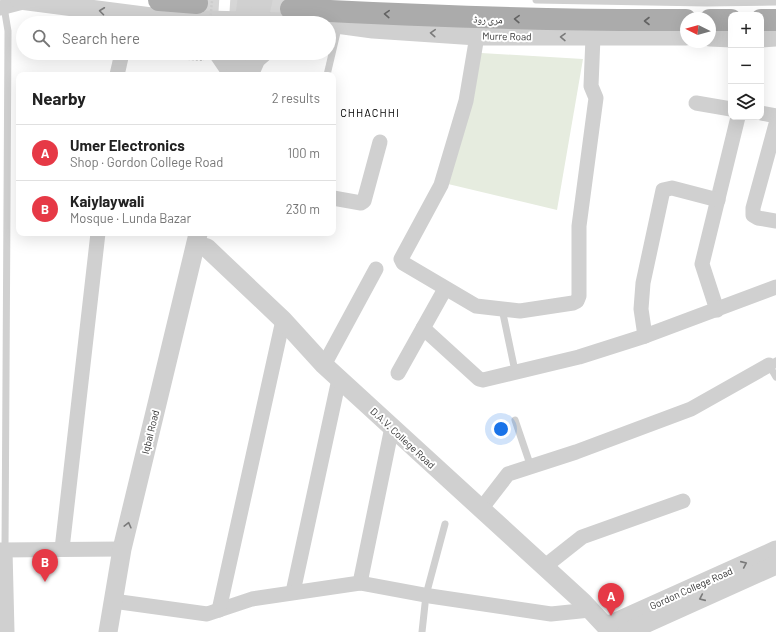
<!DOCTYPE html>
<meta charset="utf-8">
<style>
body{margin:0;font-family:Barlow,"Noto Naskh Arabic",sans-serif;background:#f6f6f6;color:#222}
.controls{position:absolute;right:12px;top:12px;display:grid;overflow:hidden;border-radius:8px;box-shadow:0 4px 16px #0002}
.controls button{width:36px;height:36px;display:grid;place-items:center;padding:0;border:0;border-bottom:1px solid #e0e0e0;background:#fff;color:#222;font:20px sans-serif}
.compass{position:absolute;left:680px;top:12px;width:36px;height:36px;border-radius:50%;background:#fff;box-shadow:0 4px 16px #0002;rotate:275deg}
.you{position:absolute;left:501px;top:429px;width:14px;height:14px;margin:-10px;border:3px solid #fff;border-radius:50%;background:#1a73e8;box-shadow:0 0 0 6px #1a73e833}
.badge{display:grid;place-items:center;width:26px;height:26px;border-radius:50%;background:#e63946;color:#fff;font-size:13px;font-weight:700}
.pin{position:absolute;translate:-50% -33px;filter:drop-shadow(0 1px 2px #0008)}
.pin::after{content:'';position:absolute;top:21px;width:14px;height:12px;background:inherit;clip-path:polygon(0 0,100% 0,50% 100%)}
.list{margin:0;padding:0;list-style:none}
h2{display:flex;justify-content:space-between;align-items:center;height:52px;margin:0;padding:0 16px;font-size:17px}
h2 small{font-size:13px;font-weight:400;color:#767676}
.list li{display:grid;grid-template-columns:26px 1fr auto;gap:12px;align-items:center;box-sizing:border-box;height:56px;padding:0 16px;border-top:1px solid #e0e0e0}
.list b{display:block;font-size:15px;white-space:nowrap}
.list p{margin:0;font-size:13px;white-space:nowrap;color:#767676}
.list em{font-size:13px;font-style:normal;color:#767676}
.icon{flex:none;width:22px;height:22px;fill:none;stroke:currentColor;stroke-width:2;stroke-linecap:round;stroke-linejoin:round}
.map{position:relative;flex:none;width:776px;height:632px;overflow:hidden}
.search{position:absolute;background:#fff;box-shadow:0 4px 16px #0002;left:16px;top:16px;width:320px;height:44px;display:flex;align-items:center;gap:10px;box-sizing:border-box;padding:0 14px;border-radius:22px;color:#767676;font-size:15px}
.panel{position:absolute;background:#fff;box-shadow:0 4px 16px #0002;left:16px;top:72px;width:320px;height:164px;border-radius:8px}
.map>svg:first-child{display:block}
.green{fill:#e6ecdf}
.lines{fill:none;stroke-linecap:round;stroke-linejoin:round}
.primary-tunnel{stroke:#d6d6d6;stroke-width:22;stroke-dasharray:22 11;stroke-linecap:butt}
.path{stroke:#cdcdcd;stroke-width:2.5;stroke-dasharray:2 2;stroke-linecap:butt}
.service{stroke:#d0d0d0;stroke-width:7}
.minor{stroke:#d0d0d0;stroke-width:15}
.tertiary{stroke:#d0d0d0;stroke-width:19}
.primary{stroke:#ababab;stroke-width:22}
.path-bridge{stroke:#cdcdcd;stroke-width:2.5;stroke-dasharray:2 2;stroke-linecap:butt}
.oneway{stroke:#7a7a7a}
.oneway2{stroke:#636363}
.labels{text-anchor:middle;stroke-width:4;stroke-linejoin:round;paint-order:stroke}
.street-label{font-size:10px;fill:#333;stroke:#fff}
.neighbourhood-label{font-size:11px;letter-spacing:1px;fill:#000;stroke:#fff}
</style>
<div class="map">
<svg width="776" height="632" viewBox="0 0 776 632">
<rect width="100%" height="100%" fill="#fff"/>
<path class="green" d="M481,53l102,6 -26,151 -109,-26z"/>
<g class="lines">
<path class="primary-tunnel" d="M197,3l94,6"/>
<path class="path" d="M164,53v4l40,3"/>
<g class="service">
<path d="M536,0l170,3 70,-1"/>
<path d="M4,7l4,24 -3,519"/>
<path d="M327,75l12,-51"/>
<path d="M502,309l13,62"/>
<path d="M776,361l-7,4 7,12"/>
<path d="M515,420l16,47"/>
<path d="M422,632l4,-37 19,-71"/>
</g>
<g class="minor">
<path d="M0,8l27,-7"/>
<path d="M477,36l-11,65 -25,84 -40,74 2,4 73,43 44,5 53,-8 4,-2 2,-5v-70l17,-128 -5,-12 2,-49"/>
<path d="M117,75l5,-22"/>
<path d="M696,103l35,6"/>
<path d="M761,113l15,3"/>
<path d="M776,124l-23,84v7l5,3 18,3"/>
<path d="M333,198l28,5 3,-2 16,-59"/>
<path d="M717,310l-15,-46 36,-147"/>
<path d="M423,328l56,51 4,1 96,-23 66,-21 131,-49"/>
<path d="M645,336l-4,-27 2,-26 20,-93 9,-2 46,12"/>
<path d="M324,365l52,-96"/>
<path d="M398,373l47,-84"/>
<path d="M481,509l27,-35 68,-22 115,-43 78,-44"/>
<path d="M62,549l36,-316"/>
<path d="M0,550l122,-1"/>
<path d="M5,550l2,82"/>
<path d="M544,567l38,-30 101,-36"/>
<path d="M360,583l32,-156"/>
<path d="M293,592l46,-213"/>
<path d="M113,601l94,13 45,-15 108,-16 70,13 121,18 39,-4"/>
<path d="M219,610l64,-290"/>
</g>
<g class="tertiary">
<path d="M20,0l147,19 156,4"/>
<path d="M244,23l3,-23"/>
<path d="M258,23l5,-23"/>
<path d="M329,23l44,6 104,7h209"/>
<path d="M710,37l21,1"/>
<path d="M761,38l15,-1"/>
<path d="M218,53l15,22"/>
<path d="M235,75l4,-22"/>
<path d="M249,75l7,-16 7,-6"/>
<path d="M196,245l11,3 76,72 41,45 259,237 28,30"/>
<path d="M607,626l169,-76"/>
<path d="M108,632l14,-83 76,-315"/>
<path d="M627,632l149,-67"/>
</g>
<g class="primary">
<path d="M159,0l38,3"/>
<path d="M291,9c132,7 263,12 395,11"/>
<path d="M710,20h21"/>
<path d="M761,20h15"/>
</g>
<path class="path-bridge" d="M210,23l2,-23"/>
</g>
<defs><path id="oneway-chevron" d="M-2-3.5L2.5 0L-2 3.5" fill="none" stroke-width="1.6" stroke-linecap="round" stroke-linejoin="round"/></defs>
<g class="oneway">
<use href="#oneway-chevron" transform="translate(102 11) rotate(-173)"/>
<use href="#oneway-chevron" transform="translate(433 33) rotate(-176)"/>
<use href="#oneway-chevron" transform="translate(563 37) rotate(-179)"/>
<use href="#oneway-chevron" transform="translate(128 525) rotate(-76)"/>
<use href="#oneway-chevron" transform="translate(744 564) rotate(-24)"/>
<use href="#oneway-chevron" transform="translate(702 598) rotate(156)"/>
</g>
<g class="oneway2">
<use href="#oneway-chevron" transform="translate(387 14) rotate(-177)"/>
<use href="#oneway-chevron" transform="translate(517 19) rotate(-178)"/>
<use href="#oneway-chevron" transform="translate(647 21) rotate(180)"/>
</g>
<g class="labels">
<g class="street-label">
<text transform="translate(488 19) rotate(2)" y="4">مری روڈ</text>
<text transform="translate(507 36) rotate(1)" y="4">Murre Road</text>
<text transform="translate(150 432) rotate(-76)" y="4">Iqbal Road</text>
<text transform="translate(403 438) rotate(43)" y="4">D.A.V. College Road</text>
<text transform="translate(691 588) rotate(-24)" y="4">Gordon College Road</text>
</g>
<g class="neighbourhood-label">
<text x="370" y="117">CHHACHHI</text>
</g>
</g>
</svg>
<div class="controls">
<button>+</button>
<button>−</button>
<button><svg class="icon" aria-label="layers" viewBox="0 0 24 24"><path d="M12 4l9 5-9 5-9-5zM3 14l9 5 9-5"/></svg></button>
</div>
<svg class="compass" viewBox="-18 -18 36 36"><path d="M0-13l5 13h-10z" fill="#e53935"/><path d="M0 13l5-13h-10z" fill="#767676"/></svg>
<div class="you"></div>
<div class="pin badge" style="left:611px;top:616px">A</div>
<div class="pin badge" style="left:45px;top:582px">B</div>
<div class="search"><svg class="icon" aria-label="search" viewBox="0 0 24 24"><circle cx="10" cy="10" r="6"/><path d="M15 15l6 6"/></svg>Search here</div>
<section class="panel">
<h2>Nearby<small>2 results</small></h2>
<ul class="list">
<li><span class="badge">A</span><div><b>Umer Electronics</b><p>Shop · Gordon College Road</p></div><em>100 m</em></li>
<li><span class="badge">B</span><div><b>Kaiylaywali</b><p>Mosque · Lunda Bazar</p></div><em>230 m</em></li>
</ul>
</section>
</div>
